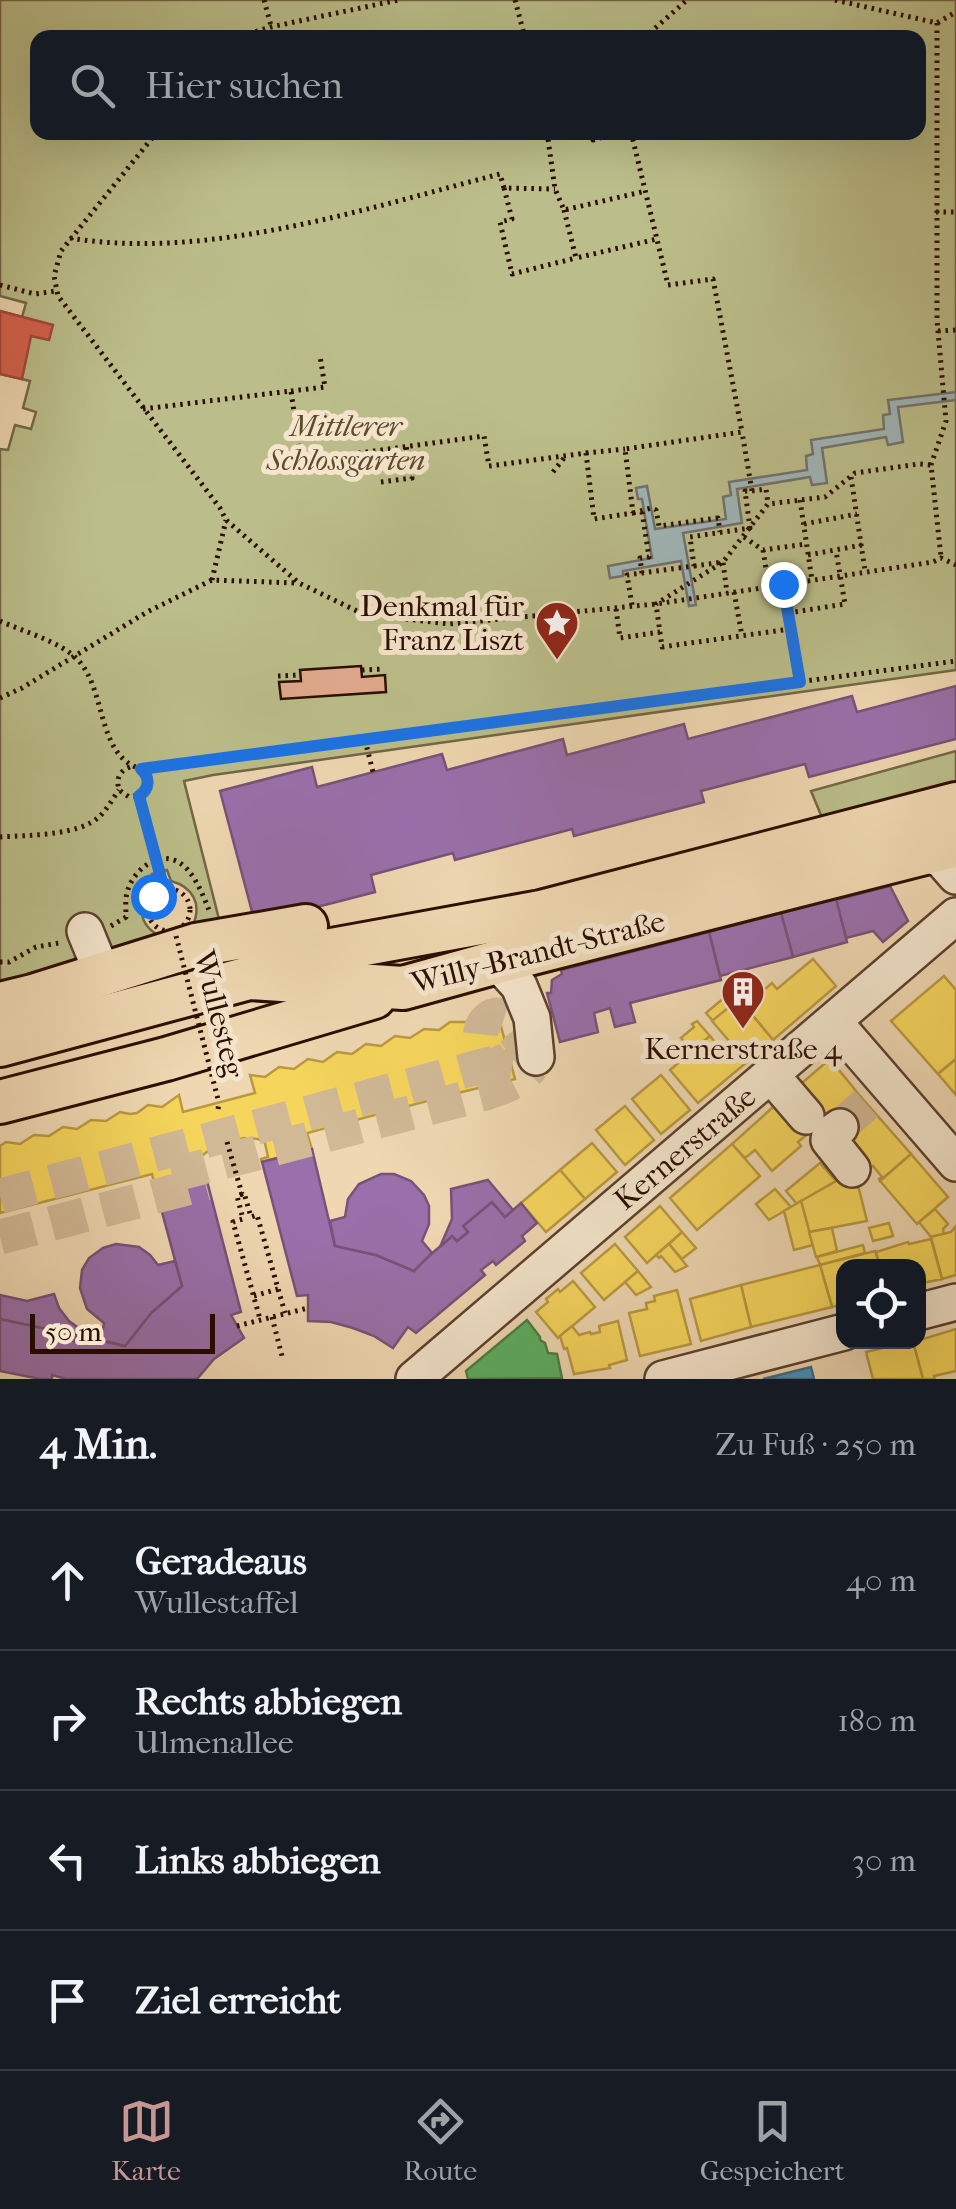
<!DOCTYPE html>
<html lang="de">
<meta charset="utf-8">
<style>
body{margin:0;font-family:"IM FELL French Canon",serif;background:#20242c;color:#f1f3f6}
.controls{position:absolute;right:30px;bottom:30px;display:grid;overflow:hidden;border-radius:20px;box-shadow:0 10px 40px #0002}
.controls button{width:90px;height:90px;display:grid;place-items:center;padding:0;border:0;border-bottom:2px solid #363941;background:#171b24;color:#f1f3f6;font:50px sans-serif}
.scale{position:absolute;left:30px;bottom:25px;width:185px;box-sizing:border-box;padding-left:10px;border:5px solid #2b0d00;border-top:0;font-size:28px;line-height:35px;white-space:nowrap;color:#2b0d00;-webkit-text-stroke:8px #f4e5cc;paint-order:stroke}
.stop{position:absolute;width:30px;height:30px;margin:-22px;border:8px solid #1a73e8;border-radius:50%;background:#fff}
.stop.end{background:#1a73e8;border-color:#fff;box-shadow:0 2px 10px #0008}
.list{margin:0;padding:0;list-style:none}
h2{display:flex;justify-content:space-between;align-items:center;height:130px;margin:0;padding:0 40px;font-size:42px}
h2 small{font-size:32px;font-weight:400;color:#9ea1a6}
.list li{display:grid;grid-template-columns:65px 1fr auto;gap:30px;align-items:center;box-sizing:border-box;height:140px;padding:0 40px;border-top:2px solid #363941}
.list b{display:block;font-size:38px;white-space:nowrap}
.list p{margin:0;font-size:32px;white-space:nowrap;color:#9ea1a6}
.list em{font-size:32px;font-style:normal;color:#9ea1a6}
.icon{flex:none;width:55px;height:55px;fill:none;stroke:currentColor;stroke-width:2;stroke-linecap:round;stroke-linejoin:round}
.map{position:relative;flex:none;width:956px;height:1379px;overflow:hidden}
.search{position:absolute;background:#171b24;box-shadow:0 10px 40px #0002;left:30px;right:30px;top:30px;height:110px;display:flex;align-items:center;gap:25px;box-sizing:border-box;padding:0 35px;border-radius:20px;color:#9ea1a6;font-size:38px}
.sheet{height:690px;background:#171b24}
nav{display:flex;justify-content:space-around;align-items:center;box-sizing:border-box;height:140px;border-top:2px solid #363941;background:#171b24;font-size:28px;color:#9ea1a6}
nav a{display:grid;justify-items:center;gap:5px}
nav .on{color:#c59692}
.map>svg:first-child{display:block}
.green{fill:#bbbe8a;stroke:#736645;stroke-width:2.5;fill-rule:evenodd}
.water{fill:#9fb6b8;stroke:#71726e;stroke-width:2.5}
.homes{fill:#f6d55c;stroke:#b99940;stroke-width:2.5}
.shops{fill:#d6604d;stroke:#a34736;stroke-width:2.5}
.offices{fill:#9970ab;stroke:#785278;stroke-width:2.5}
.schools{fill:#4393c3;stroke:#3c6b88;stroke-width:2.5}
.public{fill:#5aae61;stroke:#4c7e44;stroke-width:2.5}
.building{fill:#e1aa8f;stroke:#2b0d00;stroke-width:2.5}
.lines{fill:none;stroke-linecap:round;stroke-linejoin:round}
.minor-tunnel{stroke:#d1b996;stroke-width:35;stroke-dasharray:35 18;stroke-linecap:butt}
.minor-casing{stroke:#5c402c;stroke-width:40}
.major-casing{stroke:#2b0d00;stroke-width:48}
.path{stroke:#2b0d00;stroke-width:5;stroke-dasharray:2.5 5;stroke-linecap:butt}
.minor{stroke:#f4e5cc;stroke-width:35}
.major{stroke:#eed7b1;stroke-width:42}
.path-bridge{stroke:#2b0d00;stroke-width:5;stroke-dasharray:2.5 5;stroke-linecap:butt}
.route{stroke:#1a73e8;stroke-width:12}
.labels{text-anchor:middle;stroke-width:10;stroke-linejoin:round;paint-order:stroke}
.park-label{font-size:30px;font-style:italic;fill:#5d4b30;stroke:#f4e5cc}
.poi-label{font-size:30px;fill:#2b0d00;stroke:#f4e5cc;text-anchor:end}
.street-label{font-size:30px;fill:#2b0d00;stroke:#f4e5cc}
</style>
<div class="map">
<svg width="956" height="1379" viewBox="0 0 956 1379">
<rect width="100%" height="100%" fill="#eed7b1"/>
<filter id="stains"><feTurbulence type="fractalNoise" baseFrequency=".002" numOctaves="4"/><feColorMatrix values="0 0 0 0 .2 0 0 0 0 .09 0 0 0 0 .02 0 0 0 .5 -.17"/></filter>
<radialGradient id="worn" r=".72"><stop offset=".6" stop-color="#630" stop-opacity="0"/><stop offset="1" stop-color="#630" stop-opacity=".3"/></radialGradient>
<g class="green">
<path d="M0,0h956v670l-743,105 -29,6 39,154 -223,60v-546l8,1 7,-25 16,4 5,-17 -13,-4 7,-27 -30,-7v-63l22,6 4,-14 -26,-7zM38,38h880v94h-880zM167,870l4,11c22,6 31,23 22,44l-31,12c-24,-11 -27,-34 -8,-52l-2,-11z"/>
<path d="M956,751v33l-133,36 -12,-29z"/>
</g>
<path class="water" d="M956,392v8l-58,7 5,35 -15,3 -2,-8 -64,11 5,35 -15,2 -2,-8 -73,12 5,34 -59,10 13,72 -7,1 -8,-45 -58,10v5l-13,2 -2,-12 44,-8 -10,-59h-4l-2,-11 11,-2 8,43 71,-10 -3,-22 8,-2 -2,-13 78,-12 -1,-14 7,-2 -2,-14 73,-11 -1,-14 7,-1 -2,-14z"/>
<g class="homes">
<path d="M813,959l23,27 -63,54 -28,-34 27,-23 5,6z"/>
<path d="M944,976l12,14v69l-18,15 -47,-53z"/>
<path d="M731,992l7,8 -25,21 -7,-8z"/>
<path d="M739,999l34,41 -26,22 -35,-41z"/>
<path d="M482,1013l16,2 17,64 -57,14 2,9 -16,5 -2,-10 -135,36 5,16 -50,13 -1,-3 7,-2 -3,-14 -7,-4 -14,-1 -17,4 -11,3 -21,16 4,15 7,-1v2l-50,13 -4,-16 -152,39v-67l6,-4 14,2 14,-9 15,1 14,-9 14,2 14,-9 15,1 14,-9 10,2 7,-1 11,-8 14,2 17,-12 4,17 72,-19 -5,-18 15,2 14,-10 15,2 14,-10 15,3 14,-10 15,2 14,-10 15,2 14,-10 15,2 14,-9 15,1 11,-8h19z"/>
<path d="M697,1021l13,15 -18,15 -11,-13 13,-11 -2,-3z"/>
<path d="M710,1036l14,17 9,-8 14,17 -49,41 -28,-33z"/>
<path d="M830,1059l31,38 -39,34 -26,-43z"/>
<path d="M956,1059v36l-18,-21z"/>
<path d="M661,1075l29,35 -29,24 -29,-35z"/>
<path d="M861,1097l50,57 -31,27 -1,-2 3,-2 -9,-11 -4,3 -38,-46z"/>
<path d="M782,1099l28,33 -12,10 3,4 -29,25 -17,-21 -10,8 -13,-14z"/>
<path d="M625,1106l29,34 -29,25 -29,-35z"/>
<path d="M592,1143l25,29 -32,27 -25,-29z"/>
<path d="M732,1144l28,32 -63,54 -27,-32z"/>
<path d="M911,1154l37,43 -31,27 -37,-43z"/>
<path d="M820,1163l16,18 -39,23 -11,-13z"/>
<path d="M560,1170l25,29 -39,33 -25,-29z"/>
<path d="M847,1175l12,14 8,32 -58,11 -8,-31z"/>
<path d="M775,1189l16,18 -22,13 -13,-16z"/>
<path d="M801,1201l12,44 -19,5 -10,-39z"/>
<path d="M660,1206l22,26 -35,31 -22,-26z"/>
<path d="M935,1209l13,15 -5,5 1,5 -13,3 -12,-15z"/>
<path d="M889,1223l4,13 -20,5 -4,-13z"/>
<path d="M956,1226v49l-14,4 -11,-42 20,-5z"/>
<path d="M832,1228l5,23 -21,6 -7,-25z"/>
<path d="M682,1232l14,16 -14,11 -13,-15z"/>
<path d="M931,1239l11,40 -24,5v-18h-38l-4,-14 32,-10 1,2z"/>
<path d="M615,1244l23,27 -34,29 -23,-27z"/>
<path d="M669,1244l18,22 -12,6 -14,-16 -2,2 -3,-3z"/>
<path d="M863,1245l2,8 -45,12 -3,-8z"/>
<path d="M875,1251l5,15h-36v38l-12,3 -12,-42z"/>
<path d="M820,1265l12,42 -81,20 -10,-42z"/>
<path d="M638,1271l13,16 -15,8 -11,-13z"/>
<path d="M573,1281l22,26 -37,31 -22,-26 12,-10 -2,-3 12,-10 2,3z"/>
<path d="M741,1285l10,42 -50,14 -11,-42z"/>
<path d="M677,1290l14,54 -51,12 -11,-43 18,-4 -1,-6 9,-2 -1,-5z"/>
<path d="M618,1321l9,39 -18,5 1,3 -36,6 -7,-26 -3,1 -4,-13 12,-10 7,9 11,-3 1,2 9,-2 -1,-6z"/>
<path d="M956,1329v42l-22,5 1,3h-12l-10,-37z"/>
<path d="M908,1342h5l10,37h-50l-7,-27z"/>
</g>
<path class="shops" d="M0,311l53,14 -4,15 -18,-4 -9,43 -22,-5z"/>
<g class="offices">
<path d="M956,686v53l-147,38 -4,-13 -104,27 3,11 -130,34 -2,-7 -117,31 -2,-7 -82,22 4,17 -120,31 -35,-132 92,-24 5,20 125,-33 5,16 116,-31 4,16 117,-31 4,15 164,-43 5,16z"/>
<path d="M890,886l18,35 -25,21 -10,-11 -27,7 -10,-38z"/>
<path d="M836,899l11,43 -54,15 -12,-44z"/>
<path d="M781,913l12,44 -73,19 -11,-44z"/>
<path d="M709,932l12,48 -91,23 5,19 -20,5 -5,-19 -16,5 4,19 -38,10 -13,-49h4l1,-13 10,-6 -1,-4z"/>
<path d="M312,1149l23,97 41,9 38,16 1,-3 37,-32 5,5 11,-9 -5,-6 29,-24 13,15 16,-14 16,20 -15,13 3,5 -29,24 -3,-4 -12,9 4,5 -69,58 -8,-6 -15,21 -19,-12 -21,-8 -22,-6 -23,-1v-26l-11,1 -35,-134z"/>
<path d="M381,1174h13l17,7 13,14 5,11v18l-7,17 10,12 -18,18 -38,-16 -41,-9 -5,-25 15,-4 3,-18 11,-15z"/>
<path d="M206,1177l35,135 -10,3 13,23 -30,21 -17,20h-131l-14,-4v4h-12l-40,-8v-52l61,13 -1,6 14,3 1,-6 50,11 26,-33 31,-27 -26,-96z"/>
<path d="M488,1180l25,30 -8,7 -13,-15 -29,24 5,6 -11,9 -5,-5 -12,11 12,-28 -1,-30z"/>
<path d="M116,1244l23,3 11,8 8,10 17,-4 7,25 -31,27 -26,33 -24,-6 3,-17 -17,-14 -7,-21 2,-18 7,-12 14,-10z"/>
<path d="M54,1294l5,14 10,13 25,18 -19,-4 -1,6 -14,-3 1,-6 -61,-13v-24l27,6z"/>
</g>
<path class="schools" d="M811,1367l3,12h-51z"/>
<path class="public" d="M527,1320l13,17v3l5,3 3,10 9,1 5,24 -94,1 -2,-8z"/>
<path class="building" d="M361,666l1,11 23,-2 1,17 -105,7 -2,-17 22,-1 -1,-11z"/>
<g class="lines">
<g class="minor-tunnel">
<path d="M840,1127l27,-24"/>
<path d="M172,1175l314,-82c16,-6 35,-11 45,-26"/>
<path d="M0,1196l505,-136c17,-8 27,-30 6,-41 -31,-18 -46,33 -8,50 7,2 17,3 24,4"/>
<path d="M0,1237l206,-54"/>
</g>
<defs>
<g id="minor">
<path d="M926,853l16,7 14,16"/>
<path d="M85,931l18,44"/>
<path d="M497,962l22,24 13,32 4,39"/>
<path d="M834,1022l122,141"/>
<path d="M771,1075l35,41"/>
<path d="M840,1127l-10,7 -1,6 23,29"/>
<path d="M918,1312l38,-10"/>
<path d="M414,1379l542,-463"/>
<path d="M663,1379l181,-47"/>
</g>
<g id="major">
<path d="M260,963l281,-51 415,-108"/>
<path d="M0,1004l33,-8 163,-51 110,-19"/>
<path d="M0,1045l249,-67 154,10 94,-26 459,-117"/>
<path d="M0,1102l166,-43 208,-62"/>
</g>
</defs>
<use href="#minor" class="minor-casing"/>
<use href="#major" class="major-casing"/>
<g class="path">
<path d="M264,0l7,26"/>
<path d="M515,0l10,38"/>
<path d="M835,0l102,23 19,-11"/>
<path d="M937,23v297l9,101 -15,44 10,92"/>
<path d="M234,38l37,-11 127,-27"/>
<path d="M644,38l43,-38"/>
<path d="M157,132l-96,119 -7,25 4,20 162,212 6,12 73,63 64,31 86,10 207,-20 277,-42 8,-4 15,7"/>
<path d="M547,132l8,57 9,21 82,-19"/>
<path d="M591,132l2,8 27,-8"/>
<path d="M504,188l8,31 -12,3 12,52 64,-16"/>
<path d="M564,210l12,48 81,-19"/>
<path d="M936,212h20"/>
<path d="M70,238c138,23 297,-30 430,-64l4,14 51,1"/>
<path d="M0,285l35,9 21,-3"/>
<path d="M938,331l18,-1"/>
<path d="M291,391l34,-4 -5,-31"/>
<path d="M143,409l148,-18 10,70 183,-25 5,30 97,-13 8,66 39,-6 -8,-64 117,-17 -29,-153 -45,6 -37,-153"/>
<path d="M586,453l39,-4"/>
<path d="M553,472l11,-14"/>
<path d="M851,477l14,94"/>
<path d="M381,482l31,-4 -6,-32"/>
<path d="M752,491l14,-2 2,15"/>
<path d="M800,500l12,80"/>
<path d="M642,512l7,45 -9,1 2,16"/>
<path d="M633,513l18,-5 5,2 3,16 59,-8 2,14"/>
<path d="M804,524l53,-10"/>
<path d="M744,537l19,13 43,-6"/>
<path d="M763,550l6,37"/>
<path d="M808,555l54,-10"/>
<path d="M694,566l29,-4 4,31"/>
<path d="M212,580l14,-60"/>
<path d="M783,584l7,45 -128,18 -6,-43 67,-42 45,-58 57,-7 30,-24 64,-9 12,1"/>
<path d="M734,592l8,44"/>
<path d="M632,605l-5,-30 67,-9 -4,-29 60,-9 -5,-37h7l-10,-59"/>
<path d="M616,609l4,29 40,-6"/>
<path d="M788,613l57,-9 -9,-53"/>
<path d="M0,621c22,10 61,21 77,38 30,30 19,97 64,110l815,-108"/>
<path d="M790,629l10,53"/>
<path d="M362,670l22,-1"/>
<path d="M278,676l23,-1"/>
<path d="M0,698l22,-10 125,-76 65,-32 84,3"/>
<path d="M365,740l8,32"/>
<path d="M130,767c-11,4 -14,12 -11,23l10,7 11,-2c10,-7 10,-18 1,-26"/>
<path d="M139,796l25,93"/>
<path d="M0,837c28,-2 80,-1 100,-21 8,-8 13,-18 19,-26"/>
<circle cx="169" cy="910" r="21"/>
<path d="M111,926l15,-9c0,-8 -1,-17 1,-24 5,-22 31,-44 53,-30 14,9 23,32 29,47"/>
<path d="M0,962h9l27,-15 23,-4"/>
<path d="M218,1109l1,-6"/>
<path d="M227,1142l15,52 2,-1 7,24 6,-2 28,98"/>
<path d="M242,1194l-5,2 6,23 -10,3 27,97"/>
<path d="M254,1296l24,-7"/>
<path d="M272,1317l10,39"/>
<path d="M237,1326l71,-18"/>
</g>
<use href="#minor" class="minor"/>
<use href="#major" class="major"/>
<path class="path-bridge" d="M176,936l43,167"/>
</g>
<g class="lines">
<path class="route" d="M153,896l11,-7 -25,-93c11,-7 11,-19 2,-27l659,-87 -17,-98"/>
</g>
<defs>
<symbol id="sight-pin" viewBox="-11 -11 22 30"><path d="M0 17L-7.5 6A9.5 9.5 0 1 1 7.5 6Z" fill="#8f2418" stroke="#f4e5cc"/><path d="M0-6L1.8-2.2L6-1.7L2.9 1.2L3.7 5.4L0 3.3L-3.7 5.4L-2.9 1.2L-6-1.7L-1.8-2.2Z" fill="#fff"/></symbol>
<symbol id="building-pin" viewBox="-11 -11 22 30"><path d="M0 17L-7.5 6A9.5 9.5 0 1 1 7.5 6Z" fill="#8f2418" stroke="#f4e5cc"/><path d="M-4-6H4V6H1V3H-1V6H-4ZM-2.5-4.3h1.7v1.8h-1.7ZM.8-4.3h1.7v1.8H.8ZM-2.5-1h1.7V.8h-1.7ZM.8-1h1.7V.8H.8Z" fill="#fff"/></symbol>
</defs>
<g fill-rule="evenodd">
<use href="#sight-pin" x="532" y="598" width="50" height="68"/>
<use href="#building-pin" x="718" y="967" width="50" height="68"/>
</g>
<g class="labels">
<g class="park-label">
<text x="346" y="436">Mittlerer<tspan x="346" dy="34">Schlossgarten</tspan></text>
</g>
<g class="poi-label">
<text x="524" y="616">Denkmal für<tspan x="524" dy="34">Franz Liszt</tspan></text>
<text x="743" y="1059" text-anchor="middle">Kernerstraße 4</text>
</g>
<g class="street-label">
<text transform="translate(538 952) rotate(-14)" y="10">Willy-Brandt-Straße</text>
<text transform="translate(219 1014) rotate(76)" y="10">Wullesteg</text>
<text transform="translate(685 1148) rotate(-40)" y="10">Kernerstraße</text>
</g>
</g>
<rect width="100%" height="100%" filter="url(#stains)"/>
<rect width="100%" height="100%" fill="url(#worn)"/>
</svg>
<div class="controls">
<button><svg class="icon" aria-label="locate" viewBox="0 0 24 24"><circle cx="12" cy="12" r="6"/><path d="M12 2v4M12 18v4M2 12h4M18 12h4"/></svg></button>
</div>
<div class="scale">50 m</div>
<div class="stop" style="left:153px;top:896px"></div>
<div class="stop end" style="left:783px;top:584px"></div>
<div class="search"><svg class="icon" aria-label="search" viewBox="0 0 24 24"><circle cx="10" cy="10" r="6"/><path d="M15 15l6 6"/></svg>Hier suchen</div>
</div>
<section class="sheet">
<h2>4 Min.<small>Zu Fuß · 250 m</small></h2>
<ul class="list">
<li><svg class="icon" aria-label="ahead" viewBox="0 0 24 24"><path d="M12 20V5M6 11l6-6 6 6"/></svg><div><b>Geradeaus</b><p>Wullestaffel</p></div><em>40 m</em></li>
<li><svg class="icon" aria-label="right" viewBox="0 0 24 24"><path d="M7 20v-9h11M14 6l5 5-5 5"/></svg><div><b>Rechts abbiegen</b><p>Ulmenallee</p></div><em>180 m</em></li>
<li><svg class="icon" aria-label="left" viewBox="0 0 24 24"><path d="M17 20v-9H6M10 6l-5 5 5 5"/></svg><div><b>Links abbiegen</b></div><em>30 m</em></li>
<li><svg class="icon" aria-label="arrive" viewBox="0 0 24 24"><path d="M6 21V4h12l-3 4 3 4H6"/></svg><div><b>Ziel erreicht</b></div></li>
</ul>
</section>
<nav>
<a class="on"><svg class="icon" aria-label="map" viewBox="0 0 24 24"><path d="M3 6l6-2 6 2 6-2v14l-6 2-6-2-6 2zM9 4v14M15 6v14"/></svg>Karte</a>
<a><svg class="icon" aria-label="directions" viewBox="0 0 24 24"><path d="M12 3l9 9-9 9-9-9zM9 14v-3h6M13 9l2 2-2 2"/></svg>Route</a>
<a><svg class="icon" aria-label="saved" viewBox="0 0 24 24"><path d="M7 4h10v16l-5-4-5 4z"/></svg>Gespeichert</a>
</nav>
